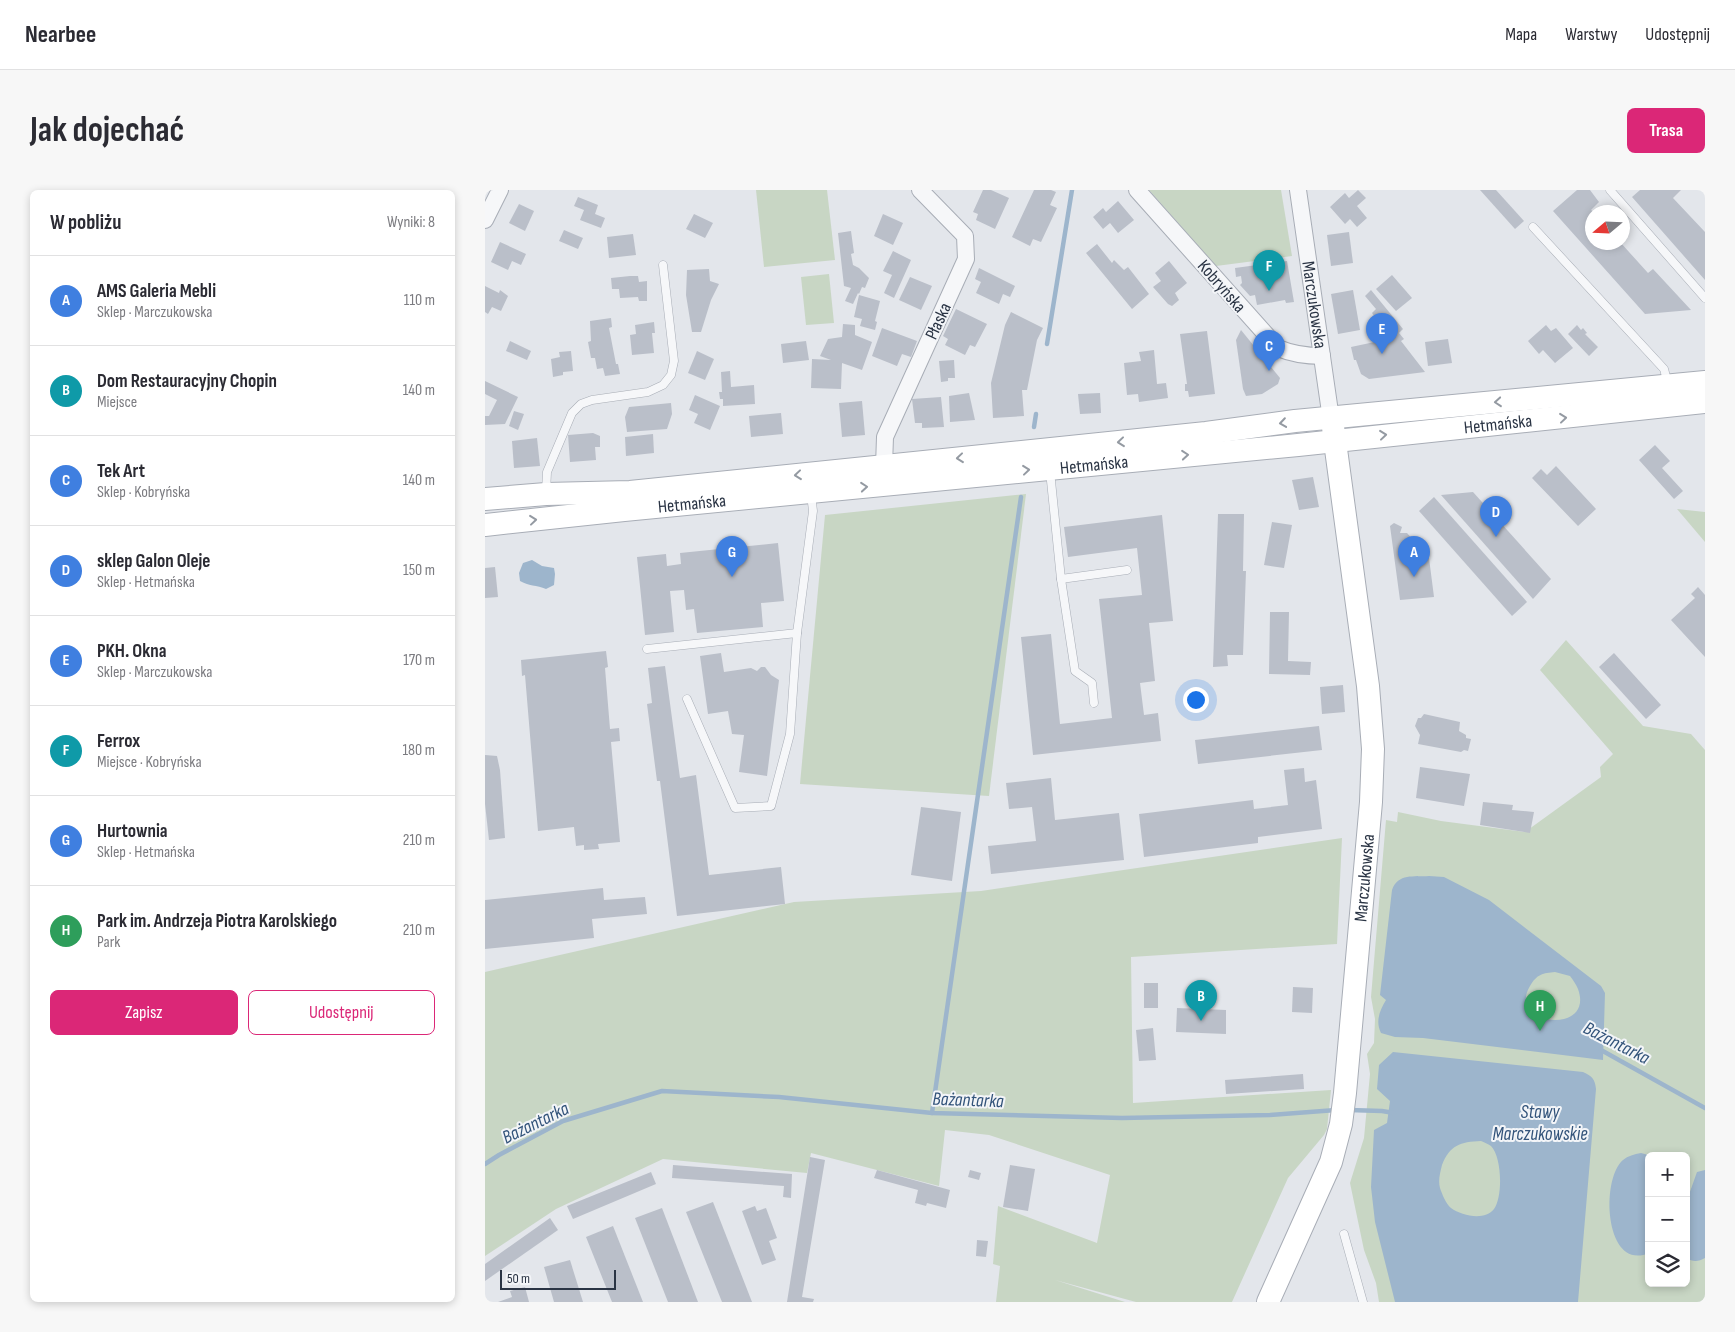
<!DOCTYPE html>
<html lang="pl">
<meta charset="utf-8">
<style>
body{margin:0;font-family:"Sofia Sans Condensed",sans-serif;background:#f7f7f7;color:#2b2b33}
.controls{position:absolute;right:15px;bottom:15px;display:grid;overflow:hidden;border-radius:8px;box-shadow:0 2px 8px #0003}
.controls button{width:45px;height:45px;display:grid;place-items:center;padding:0;border:0;border-bottom:1px solid #e1e1e2;background:#fff;color:#2b2b33;font:25px sans-serif}
.compass{position:absolute;left:1100px;top:15px;width:45px;height:45px;border-radius:50%;background:#fff;box-shadow:0 2px 8px #0003;rotate:251deg}
.scale{position:absolute;left:15px;bottom:12px;width:116px;box-sizing:border-box;padding-left:5px;border:2px solid #2a3444;border-top:0;font-size:14px;line-height:18px;white-space:nowrap;color:#2a3444;-webkit-text-stroke:4px #f3f5f8;paint-order:stroke}
.you{position:absolute;left:710px;top:509px;width:18px;height:18px;margin:-12px;border:4px solid #fff;border-radius:50%;background:#1a73e8;box-shadow:0 0 0 8px #1a73e833}
.badge{display:grid;place-items:center;width:32px;height:32px;border-radius:50%;background:#db2777;color:#fff;font-size:16px;font-weight:700}
.pin{position:absolute;translate:-50% -41px;filter:drop-shadow(0 1px 2px #0008)}
.pin::after{content:'';position:absolute;top:26px;width:18px;height:15px;background:inherit;clip-path:polygon(0 0,100% 0,50% 100%)}
.list{margin:0;padding:0;list-style:none}
h2{display:flex;justify-content:space-between;align-items:center;height:65px;margin:0;padding:0 20px;font-size:21px}
h2 small{font-size:16px;font-weight:400;color:#7c7c81}
.list li{display:grid;grid-template-columns:32px 1fr auto;gap:15px;align-items:center;box-sizing:border-box;height:90px;padding:0 20px;border-top:1px solid #e1e1e2}
.list b{display:block;font-size:19px;white-space:nowrap}
.list p{margin:0;font-size:16px;white-space:nowrap;color:#7c7c81}
.list em{font-size:16px;font-style:normal;color:#7c7c81}
.actions{display:flex;gap:10px;padding:15px 20px}
.actions a{flex:1;padding:11px 0;border:1px solid #db2777;border-radius:8px;text-align:center;font-size:18px;color:#db2777}
.actions .main{background:#db2777;color:#fff}
.icon{flex:none;width:28px;height:28px;fill:none;stroke:currentColor;stroke-width:2;stroke-linecap:round;stroke-linejoin:round}
.map{position:relative;flex:none;width:1220px;height:1112px;overflow:hidden;border-radius:8px}
header{display:flex;align-items:center;gap:30px;box-sizing:border-box;height:70px;padding:0 25px;background:#fff;border-bottom:1px solid #e1e1e2}
header strong{font-size:24px}
nav{display:flex;gap:28px;margin-inline-start:auto;font-size:18px}
.intro{display:flex;align-items:center;justify-content:space-between;box-sizing:border-box;height:120px;padding:0 30px}
h1{margin:0;font-size:35px}
.button{padding:12px 22px;border-radius:8px;background:#db2777;color:#fff;font-size:18px;font-weight:700}
main{display:flex;gap:30px;padding:0 30px}
aside{flex:1;background:#fff;border-radius:8px;box-shadow:0 2px 8px #0003}
.map>svg:first-child{display:block}
.green{fill:#c8d6c4;fill-rule:evenodd}
.water{fill:#9db5cc;fill-rule:evenodd}
.lines{fill:none;stroke-linecap:round;stroke-linejoin:round}
.stream{stroke:#9db5cc;stroke-width:4.5}
.building{fill:#babfc9}
.lane-casing{stroke:#a8adb6;stroke-width:9}
.street-casing{stroke:#a8adb6;stroke-width:18}
.secondary-casing{stroke:#a8adb6;stroke-width:24}
.lane{stroke:#f6f7f9;stroke-width:8}
.street{stroke:#f6f7f9;stroke-width:16}
.secondary{stroke:#fff;stroke-width:22}
.oneway{stroke:#949aa2}
.labels{text-anchor:middle;stroke-width:4;stroke-linejoin:round;paint-order:stroke}
.street-label{font-size:18px;fill:#2a3444;stroke:#f3f5f8}
.water-label{font-size:19px;font-style:italic;fill:#32537a;stroke:#f3f5f8}
</style>
<header>
<strong>Nearbee</strong>
<nav><a>Mapa</a><a>Warstwy</a><a>Udostępnij</a></nav>
</header>
<div class="intro"><h1>Jak dojechać</h1><a class="button">Trasa</a></div>
<main>
<aside>
<h2>W pobliżu<small>Wyniki: 8</small></h2>
<ul class="list">
<li><span class="badge" style="background:#3f7fe0">A</span><div><b>AMS Galeria Mebli</b><p>Sklep · Marczukowska</p></div><em>110 m</em></li>
<li><span class="badge" style="background:#0f9aa8">B</span><div><b>Dom Restauracyjny Chopin</b><p>Miejsce</p></div><em>140 m</em></li>
<li><span class="badge" style="background:#3f7fe0">C</span><div><b>Tek Art</b><p>Sklep · Kobryńska</p></div><em>140 m</em></li>
<li><span class="badge" style="background:#3f7fe0">D</span><div><b>sklep Galon Oleje</b><p>Sklep · Hetmańska</p></div><em>150 m</em></li>
<li><span class="badge" style="background:#3f7fe0">E</span><div><b>PKH. Okna</b><p>Sklep · Marczukowska</p></div><em>170 m</em></li>
<li><span class="badge" style="background:#0f9aa8">F</span><div><b>Ferrox</b><p>Miejsce · Kobryńska</p></div><em>180 m</em></li>
<li><span class="badge" style="background:#3f7fe0">G</span><div><b>Hurtownia</b><p>Sklep · Hetmańska</p></div><em>210 m</em></li>
<li><span class="badge" style="background:#2e9e5b">H</span><div><b>Park im. Andrzeja Piotra Karolskiego</b><p>Park</p></div><em>210 m</em></li>
</ul>
<div class="actions"><a class="main">Zapisz</a><a>Udostępnij</a></div>
</aside>
<div class="map">
<svg width="1220" height="1112" viewBox="0 0 1220 1112">
<rect width="100%" height="100%" fill="#e3e6eb"/>
<g class="green">
<path d="M271,0h71l8,70 -71,7z"/>
<path d="M664,0h132l11,66 -76,10z"/>
<path d="M344,84l5,49 -28,2 -5,-48z"/>
<path d="M541,304l-37,302 -189,-12 25,-269z"/>
<path d="M1192,319l28,3v30z"/>
<path d="M1081,450l77,86 48,8 14,16v552h-326l-3,-19 -12,-33 -14,-67 14,-45 6,-64 -3,-20 7,-11 1,-24 -4,-22 15,-177 11,2 1,-10 43,9 84,11 76,-55 -1,-10 13,-13 -73,-84zM1164,966h37v127h-37z"/>
<path d="M857,648l-5,106 -206,13 2,146 198,-13 -4,39 -3,6 -36,43 -56,124h-96l-81,-22 70,22h-129l4,-36 -7,-2 5,-58 99,37 13,-68 -121,-40 -44,-5 -6,56 -128,-33 -4,20 -144,-14 -107,50 -71,47v-284l309,-70 187,-11z"/>
</g>
<g class="water">
<path d="M47,370l10,6 12,2 1,6 -1,11 -8,4c-9,-4 -18,-3 -26,-8l-1,-8 4,-10z"/>
<path d="M944,686l15,1 45,23 112,86 4,7 -2,67 -180,-22 -28,-1 -14,-4c-6,-12 -1,-23 5,-33l-6,-5 12,-105c6,-17 22,-13 37,-14zM1070,782l15,4c3,4 6,8 8,13 17,47 -72,36 -48,-3 7,-12 13,-13 25,-14z"/>
<path d="M908,862l190,20c9,4 12,7 13,17l-18,213h-183l-20,-80 -4,-35 3,-57 13,-7 3,-22 -13,-12 2,-24zM996,951c3,1 7,3 10,5 11,11 12,51 3,63 -9,12 -32,7 -43,-1 -5,-4 -9,-14 -11,-20 -2,-7 0,-15 2,-23 8,-20 18,-23 39,-24z"/>
<path d="M1156,963l11,3h-3v97c-44,19 -49,-73 -26,-93 5,-4 11,-6 18,-7z"/>
<path d="M1220,980v88c-7,4 -12,4 -19,0v-55l11,-31z"/>
</g>
<g class="lines">
<g class="stream">
<path d="M562,154l25,-154"/>
<path d="M549,237l2,-13"/>
<path d="M1116,860l104,58"/>
<path d="M864,920l33,1 12,2"/>
<path d="M447,923l89,-616"/>
<path d="M0,974l14,-9 64,-34 99,-30 117,6 153,16 190,5 148,-3 66,-5"/>
</g>
</g>
<g class="building">
<path d="M498,0h8l18,8 -14,31 -19,-9 2,-6 -5,-2z"/>
<path d="M549,0h17l5,2 -6,13 7,3 -16,34 -8,-3 -3,7 -18,-9z"/>
<path d="M873,0l8,8 -9,8 10,12 -10,9 -7,-8 -5,5 -15,-17 15,-14 4,5z"/>
<path d="M995,0h16l28,31 -9,8z"/>
<path d="M1092,0h13l9,12 -8,8 3,2 -1,30h27l28,31 5,-4 38,41 -46,4 -92,-103z"/>
<path d="M1155,0h41l-8,8 32,34v48l-73,-83z"/>
<path d="M93,7l20,8 -3,9 10,4 -4,10 -21,-8 4,-10 -10,-4z"/>
<path d="M633,11l16,19 -16,13 -8,-10 -7,6 -10,-12 10,-9 3,4z"/>
<path d="M34,14l15,7 -9,20 -16,-8z"/>
<path d="M209,24l19,9 -8,15 -19,-9z"/>
<path d="M398,24l20,9 -10,22 -19,-9z"/>
<path d="M79,40l19,8 -5,11 -19,-8z"/>
<path d="M366,41l3,22 -3,1 2,11 6,3 10,10 -4,10 -3,-1 -3,7 -1,-1 -5,11 -8,-3 6,-13 -7,-2 -6,-53z"/>
<path d="M864,42l4,31 -22,3 -4,-31z"/>
<path d="M148,44l3,21 -27,3 -2,-21z"/>
<path d="M15,52l26,12 -5,11 -9,-4 -4,9 -17,-8z"/>
<path d="M612,54l15,19 2,-3 10,10 4,-3 21,27 -17,15 -46,-56z"/>
<path d="M408,61l18,9 -17,38 -10,-5 8,-18 -9,-4z"/>
<path d="M684,71l18,22 -12,10 4,7 -7,6 -4,-2 -15,-17 8,-6 -6,-8z"/>
<path d="M802,71l7,41 -8,1 -1,-3 -28,5 -2,-10 -5,1 -10,-11 2,-2 -1,-7 -5,1 -1,-9z"/>
<path d="M494,78l36,18 -5,11 -7,-3 -4,10 -23,-11 5,-11 -6,-3z"/>
<path d="M224,79l1,12 9,3 -8,16 -10,32h-9l-6,-37 1,-25z"/>
<path d="M907,85l20,23 -16,13 -20,-22z"/>
<path d="M145,86h8l1,6 8,-1v20h-8l-1,-4 -18,1 -1,-9h-7l-1,-11z"/>
<path d="M425,87l22,9 -11,24 -22,-10z"/>
<path d="M0,96l14,7 1,-3 8,6 -7,15 -9,-4 -4,7 -3,-2z"/>
<path d="M868,100l7,40 -22,4 -7,-40z"/>
<path d="M886,100l32,39 -4,4 5,6 -3,2 24,31 -56,7 -8,-5 -5,-14h-2l-3,-13 33,-7 -14,-19 5,-4 -3,-4 4,-4 -11,-13z"/>
<path d="M374,105l21,6 -5,20 2,1 -2,8 -15,-4 2,-7 -8,-2z"/>
<path d="M471,119l31,15 -12,23 -5,-2 -5,10 -20,-10 3,-6 -5,-3z"/>
<path d="M526,122l32,16 -6,12 -10,50h-5l2,26 -31,2 -2,-35 14,-58z"/>
<path d="M126,128l1,9 -3,1 7,36h2l2,10 -15,2 -2,-8 -6,1 -2,-11h-4l-3,-16 3,-1 -1,-20z"/>
<path d="M169,132l1,11h-3l2,20 -22,2 -2,-20 6,-1 -1,-9z"/>
<path d="M358,134l12,1v10l17,7 -10,28 -20,-7 -1,26 -30,-1 1,-29 19,1 -11,-4 8,-17 14,-2z"/>
<path d="M1061,135l5,6 5,-3 17,20 -18,15 -12,-13 -4,4 -11,-13z"/>
<path d="M1092,135l4,5 2,-2 4,5 -2,1 13,13 -9,9 -21,-22z"/>
<path d="M397,138l35,13 -6,16 -9,-3 -5,12 -25,-10z"/>
<path d="M756,140l39,48 -2,6 -16,10 -16,2 -3,-7 -7,-49z"/>
<path d="M722,141l8,63 -26,3 -1,-6h-3v-7h2l-7,-50z"/>
<path d="M963,149l4,24 -24,3 -3,-24z"/>
<path d="M25,151l21,10 -4,9 -21,-9z"/>
<path d="M321,151l3,19 -26,3 -2,-19z"/>
<path d="M669,160l3,34 9,-1 2,15 -29,4 -1,-8 -11,1 -3,-32 17,-2 -2,-9z"/>
<path d="M86,161l2,20 -10,1v3l-10,2 -2,-18 9,-2 -1,-5z"/>
<path d="M212,161l17,8 -9,21 -17,-7z"/>
<path d="M469,170l1,18h-7v3l-7,1 -2,-21z"/>
<path d="M245,181l1,16 23,-2 1,19 -32,2v-7h-3l-1,-7h3l-1,-20z"/>
<path d="M0,191l33,16 -13,27 -20,1v-9h4l8,-16 -12,-6z"/>
<path d="M484,203l6,27 -25,2 -1,-26z"/>
<path d="M615,203l1,20 -21,1 -2,-20z"/>
<path d="M210,205l25,11 -10,24 -16,-7 4,-9 -9,-4z"/>
<path d="M456,207l3,30 -22,1v-5h-7l-3,-24z"/>
<path d="M377,211l3,34 -23,2 -3,-34z"/>
<path d="M186,213l1,11 -5,15 -40,3 -2,-15 4,-10z"/>
<path d="M29,221l10,3 -6,16 -9,-4z"/>
<path d="M296,223l2,21 -32,3 -2,-21z"/>
<path d="M108,243l7,3v11h-5l1,13 -26,2 -2,-27z"/>
<path d="M168,244l1,19 -28,3 -1,-19z"/>
<path d="M52,248l3,28 -26,2 -2,-27z"/>
<path d="M1170,255l15,16 -8,7 21,23 -9,8 -35,-39z"/>
<path d="M1071,276l40,43 -18,17 -46,-48 9,-9 6,6z"/>
<path d="M828,287l6,30 -20,3 -7,-30z"/>
<path d="M988,302l78,87 -18,20 -92,-104z"/>
<path d="M949,307l93,105 -15,14 -93,-105z"/>
<path d="M733,324h26l-1,57h3l-3,84h-16l1,11 -15,1z"/>
<path d="M677,325l11,106 -24,2 6,58 -15,2 4,32 14,-2 3,28 -128,14 -12,-118 30,-3 9,90 52,-6 -13,-119 43,-4 -5,-47 -69,9 -4,-30z"/>
<path d="M787,332l20,3 -8,43 -20,-3z"/>
<path d="M909,333l8,4 -2,6h7l22,25 5,39 -34,3 -10,-74z"/>
<path d="M293,353l6,58 -23,2 2,24 -66,6 -3,-24 -8,1 -2,-20 -14,1 4,41 -29,3 -8,-78 29,-3 1,12 14,-2 -1,-11z"/>
<path d="M10,377l3,30 -13,1v-30z"/>
<path d="M1213,397l7,8v62l-34,-37 24,-22 -4,-4z"/>
<path d="M785,422h19l-1,49 23,1 -1,13 -41,-1z"/>
<path d="M121,461l2,16 -3,1 5,61 9,-1 1,13 -9,1 9,100 -22,2 1,5 -15,1v-5l-8,1 -2,-19 -36,4 -13,-156 -3,1 -1,-16z"/>
<path d="M236,463l3,19 27,-4 6,3 4,-4h4l6,8 8,5 -12,96 -28,-4 5,-37 -12,-1 -4,-23 -20,3 -8,-58z"/>
<path d="M1129,463l47,52 -15,14 -47,-52z"/>
<path d="M180,476l15,112 16,-3 13,100 72,-8 4,37 -108,12 -17,-135h-3l-10,-77 5,-1 -4,-35z"/>
<path d="M858,495l2,27 -23,2 -2,-27z"/>
<path d="M939,524l36,8 -1,9 7,4v3l5,1 -3,12 -4,-1 -3,2 -43,-8 2,-9 -5,-9 3,-8h3z"/>
<path d="M834,536l3,24 -124,14 -3,-24z"/>
<path d="M0,565l12,1 3,14 5,68 -16,2 -4,-36z"/>
<path d="M935,577l50,7 -6,32 -48,-8z"/>
<path d="M819,578l1,14 11,-2 6,49 -64,8v6l-114,14 -5,-43 114,-14 1,9 34,-4 -4,-35z"/>
<path d="M566,588l4,42 64,-7 5,47 -133,14 -3,-28 48,-5 -4,-34 -23,2 -3,-26z"/>
<path d="M998,612l30,3 -1,5 22,2 -4,21 -50,-8z"/>
<path d="M436,617l40,5 -9,69 -41,-6z"/>
<path d="M118,698l1,12 41,-3 2,17 -55,5 2,19 -109,11v-49z"/>
<rect x="659" y="793" width="14" height="25"/>
<path d="M808,797l20,1 -1,25 -20,-1z"/>
<path d="M692,818l49,2v24l-50,-2z"/>
<path d="M668,838l3,32 -17,1 -3,-31z"/>
<path d="M818,884l1,15 -78,5 -1,-14z"/>
<path d="M325,967l15,3 -23,137 12,2 -1,3h-26z"/>
<path d="M188,975l119,9 -1,24 -8,-1 1,-11 -112,-8z"/>
<path d="M525,975l25,4 -7,42 -25,-4z"/>
<path d="M392,980l73,20 -4,18 -19,-5 -1,3 -11,-3 3,-13 -44,-12z"/>
<path d="M485,980l11,3 -2,7 -11,-3z"/>
<path d="M166,982l5,12 -83,35 -6,-13z"/>
<path d="M228,1012l39,100h-30l-36,-90z"/>
<path d="M270,1016l2,5 9,-3 11,30 -8,3 7,19 -14,5 -20,-54z"/>
<path d="M177,1018l36,94h-30l-33,-84z"/>
<path d="M65,1028l8,12 -73,51v-17z"/>
<path d="M128,1036l30,76h-31l-26,-65z"/>
<path d="M492,1050l11,1 -2,16 -10,-1z"/>
<path d="M85,1070l13,42h-29l-10,-35z"/>
<path d="M40,1097l4,15h-31l14,-5 -2,-6z"/>
</g>
<g class="lines">
<defs>
<g id="lane">
<path d="M1125,0l95,108"/>
<path d="M1048,37l131,142 4,15"/>
<path d="M565,281l11,108 66,-9"/>
<path d="M61,302l1,-20 25,-59 9,-9 11,-4 56,-8 15,-7 8,-10 3,-14 -11,-96"/>
<path d="M576,389l14,92 17,12 2,20"/>
<path d="M162,459l150,-16"/>
<path d="M202,509l48,109 36,-2 19,-72 7,-101 16,-122 -2,-17"/>
<path d="M859,1044l19,68"/>
</g>
<g id="street">
<path d="M652,0l141,158c14,6 28,8 44,8"/>
<path id="s1" d="M813,0l33,229"/>
<path d="M0,30l15,-30"/>
<path d="M399,276l1,-29 81,-178 -1,-23 -45,-46"/>
</g>
<g id="secondary">
<path d="M0,309l61,-5 84,-2 576,-59 89,-12 410,-39"/>
<path id="s2" d="M0,335l139,-15 674,-65 407,-43"/>
<path id="s3" d="M783,1112l63,-140 10,-38 4,-31 26,-291 2,-53 -5,-63 -35,-259"/>
</g>
</defs>
<use href="#lane" class="lane-casing"/>
<use href="#street" class="street-casing"/>
<use href="#secondary" class="secondary-casing"/>
<use href="#lane" class="lane"/>
<use href="#street" class="street"/>
<use href="#secondary" class="secondary"/>
</g>
<defs><path id="oneway-chevron" d="M-2-3.5L2.5 0L-2 3.5" fill="none" stroke-width="1.6" stroke-linecap="round" stroke-linejoin="round" transform="scale(1.25)"/></defs>
<g class="oneway">
<use href="#oneway-chevron" transform="translate(1013 212) rotate(175)"/>
<use href="#oneway-chevron" transform="translate(1078 228) rotate(-6)"/>
<use href="#oneway-chevron" transform="translate(798 233) rotate(172)"/>
<use href="#oneway-chevron" transform="translate(898 245) rotate(-6)"/>
<use href="#oneway-chevron" transform="translate(636 252) rotate(174)"/>
<use href="#oneway-chevron" transform="translate(700 265) rotate(-5)"/>
<use href="#oneway-chevron" transform="translate(475 268) rotate(174)"/>
<use href="#oneway-chevron" transform="translate(541 280) rotate(-6)"/>
<use href="#oneway-chevron" transform="translate(313 285) rotate(174)"/>
<use href="#oneway-chevron" transform="translate(379 297) rotate(-5)"/>
<use href="#oneway-chevron" transform="translate(48 330) rotate(-6)"/>
</g>
<g class="labels">
<g class="street-label">
<text transform="translate(737 96) rotate(49)" y="6">Kobryńska</text>
<text dy="6" stroke="none"><textPath href="#s1" startOffset="116">Marczukowska</textPath></text>
<text transform="translate(453 131) rotate(-65)" y="6">Płaska</text>
<text dy="6" stroke="none"><textPath href="#s2" startOffset="1018">Hetmańska</textPath></text>
<text dy="6" stroke="none"><textPath href="#s2" startOffset="612">Hetmańska</textPath></text>
<text dy="6" stroke="none"><textPath href="#s2" startOffset="208">Hetmańska</textPath></text>
<text dy="6" stroke="none"><textPath href="#s3" startOffset="440">Marczukowska</textPath></text>
</g>
<g class="water-label">
<text transform="translate(1132 852) rotate(27)" y="7">Bażantarka</text>
<text transform="translate(483 909) rotate(2)" y="7">Bażantarka</text>
<text x="1055" y="928">Stawy<tspan x="1055" dy="22">Marczukowskie</tspan></text>
<text transform="translate(50 932) rotate(-26)" y="7">Bażantarka</text>
</g>
</g>
</svg>
<div class="controls">
<button>+</button>
<button>−</button>
<button><svg class="icon" aria-label="layers" viewBox="0 0 24 24"><path d="M12 4l9 5-9 5-9-5zM3 14l9 5 9-5"/></svg></button>
</div>
<svg class="compass" viewBox="-18 -18 36 36"><path d="M0-13l5 13h-10z" fill="#e53935"/><path d="M0 13l5-13h-10z" fill="#7c7c81"/></svg>
<div class="scale">50 m</div>
<div class="you"></div>
<div class="pin badge" style="left:929px;top:387px;background:#3f7fe0">A</div>
<div class="pin badge" style="left:716px;top:831px;background:#0f9aa8">B</div>
<div class="pin badge" style="left:784px;top:181px;background:#3f7fe0">C</div>
<div class="pin badge" style="left:1011px;top:347px;background:#3f7fe0">D</div>
<div class="pin badge" style="left:897px;top:164px;background:#3f7fe0">E</div>
<div class="pin badge" style="left:784px;top:101px;background:#0f9aa8">F</div>
<div class="pin badge" style="left:247px;top:387px;background:#3f7fe0">G</div>
<div class="pin badge" style="left:1055px;top:841px;background:#2e9e5b">H</div>
</div>
</main>
